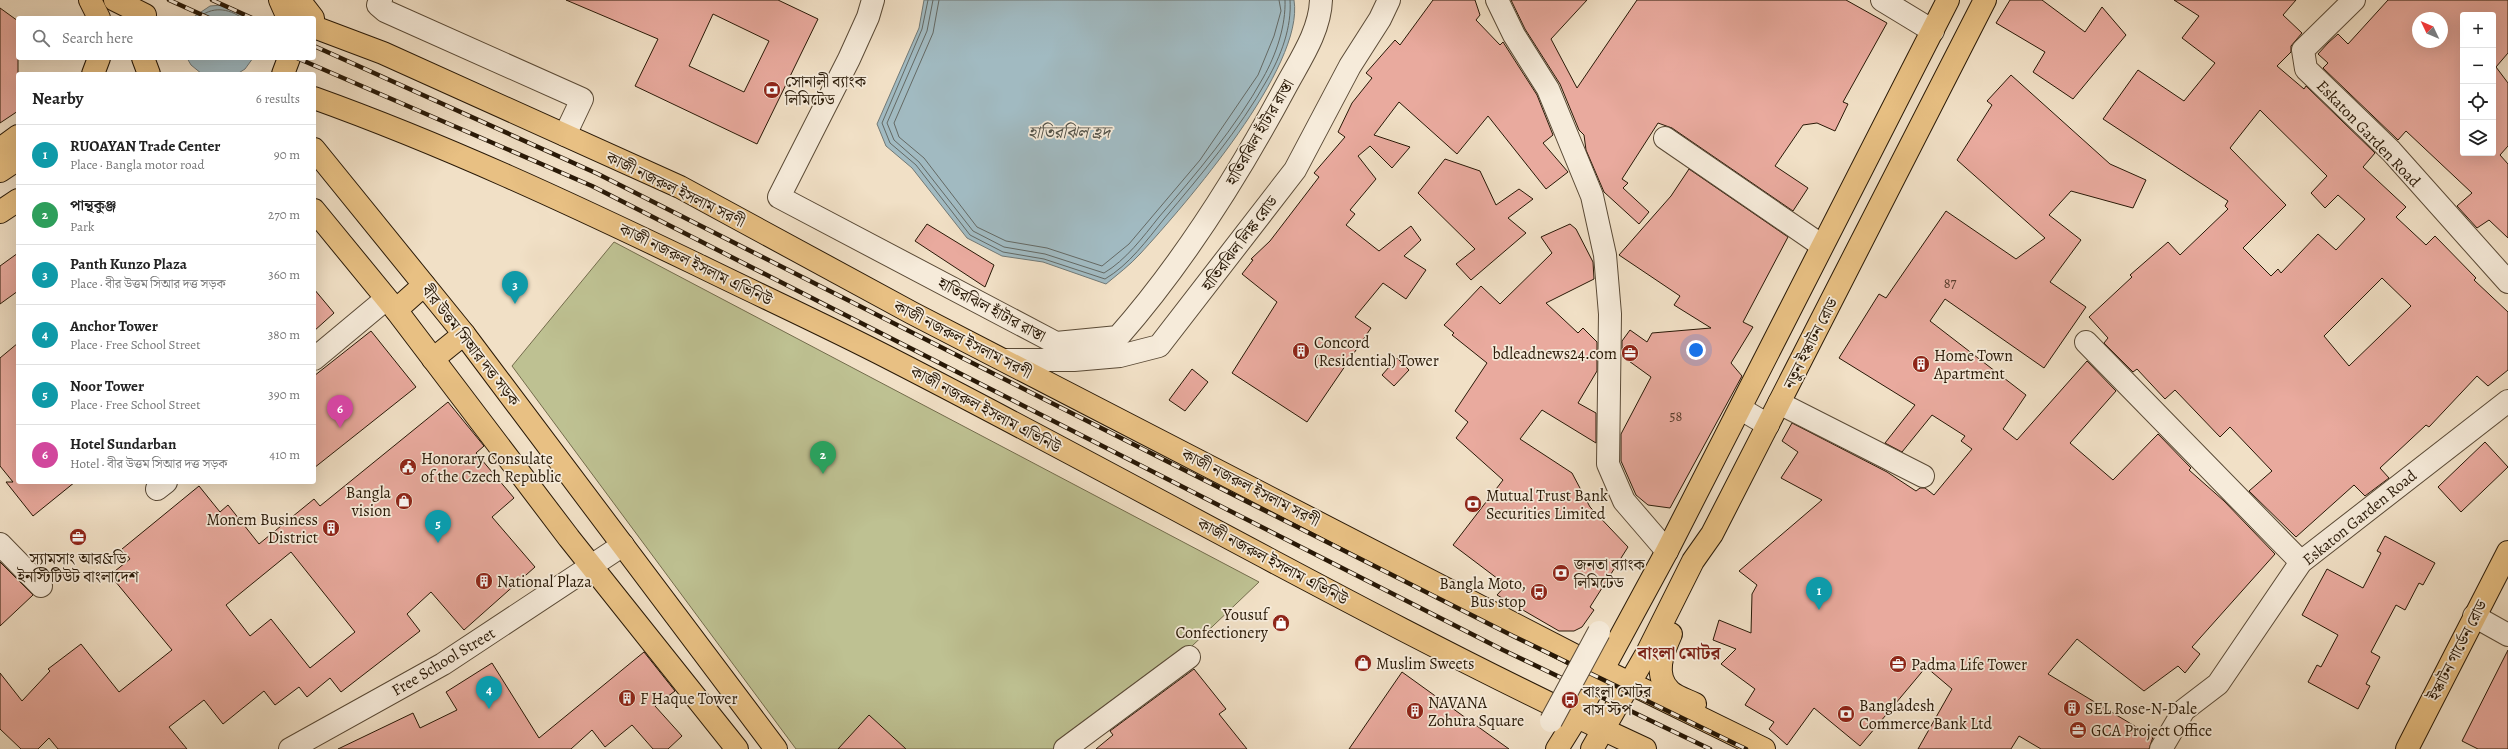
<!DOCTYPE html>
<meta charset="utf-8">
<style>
body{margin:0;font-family:Alegreya,"Noto Serif Bengali",serif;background:#f2f2f2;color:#222}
.controls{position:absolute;right:12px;top:12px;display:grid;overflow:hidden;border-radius:4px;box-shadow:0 4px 16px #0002}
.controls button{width:36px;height:36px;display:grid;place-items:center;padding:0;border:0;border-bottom:1px solid #e0e0e0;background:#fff;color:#222;font:20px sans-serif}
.compass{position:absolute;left:2412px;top:12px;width:36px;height:36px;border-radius:50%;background:#fff;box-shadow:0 4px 16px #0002;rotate:314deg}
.you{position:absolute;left:1696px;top:350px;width:14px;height:14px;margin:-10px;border:3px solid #fff;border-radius:50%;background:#1a73e8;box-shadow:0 0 0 6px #1a73e833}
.badge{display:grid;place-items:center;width:26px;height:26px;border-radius:50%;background:#2563eb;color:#fff;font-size:13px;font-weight:700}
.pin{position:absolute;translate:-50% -33px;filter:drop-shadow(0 1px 2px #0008)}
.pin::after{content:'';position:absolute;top:21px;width:14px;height:12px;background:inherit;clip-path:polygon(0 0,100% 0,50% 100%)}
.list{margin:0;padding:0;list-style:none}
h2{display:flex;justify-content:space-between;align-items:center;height:52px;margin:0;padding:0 16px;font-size:17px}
h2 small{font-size:13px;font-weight:400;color:#767676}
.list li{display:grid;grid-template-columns:26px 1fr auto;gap:12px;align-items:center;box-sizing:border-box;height:60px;padding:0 16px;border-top:1px solid #e0e0e0}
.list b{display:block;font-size:15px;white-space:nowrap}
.list p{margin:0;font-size:13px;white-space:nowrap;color:#767676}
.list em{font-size:13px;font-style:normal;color:#767676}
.icon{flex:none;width:22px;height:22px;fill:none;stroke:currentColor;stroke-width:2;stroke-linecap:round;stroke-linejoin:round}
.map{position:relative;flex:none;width:2508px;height:749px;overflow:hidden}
.search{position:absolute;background:#fff;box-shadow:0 4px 16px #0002;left:16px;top:16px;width:300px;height:44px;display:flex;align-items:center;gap:10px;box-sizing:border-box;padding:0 14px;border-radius:4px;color:#767676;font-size:15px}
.panel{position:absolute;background:#fff;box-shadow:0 4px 16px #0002;left:16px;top:72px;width:300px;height:412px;border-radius:4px}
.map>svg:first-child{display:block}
.green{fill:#bec192;stroke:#736c4c}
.water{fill:#a1bac1;stroke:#717976}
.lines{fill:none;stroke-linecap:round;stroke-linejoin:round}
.shore{stroke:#646964;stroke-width:1}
.building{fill:#e9aa9e;stroke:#281806;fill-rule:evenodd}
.minor-casing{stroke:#5a4a36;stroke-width:24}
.major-casing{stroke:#281806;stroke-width:24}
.highway-casing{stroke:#281806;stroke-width:24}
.minor{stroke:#f6ebda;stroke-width:22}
.major{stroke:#e8c083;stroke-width:22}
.highway{stroke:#e8c083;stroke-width:22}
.rail-casing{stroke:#281806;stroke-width:4.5}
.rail{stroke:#f6ebda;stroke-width:3;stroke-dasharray:9;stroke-linecap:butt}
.minor-bridge-casing{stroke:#5a4a36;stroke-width:24;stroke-linecap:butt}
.minor-bridge{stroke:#f6ebda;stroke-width:22}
.labels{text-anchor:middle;stroke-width:3.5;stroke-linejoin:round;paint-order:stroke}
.number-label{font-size:14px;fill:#583c2c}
.poi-label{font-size:16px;fill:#281806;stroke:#f6ebda;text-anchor:start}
.street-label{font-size:16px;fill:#281806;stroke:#f6ebda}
.water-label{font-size:17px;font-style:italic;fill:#525147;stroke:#f6ebda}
.quarter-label{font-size:18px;font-weight:bold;fill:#7a1f14;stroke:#f6ebda}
</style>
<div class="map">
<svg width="2508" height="749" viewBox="0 0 2508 749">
<rect width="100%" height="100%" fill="#f1e0c6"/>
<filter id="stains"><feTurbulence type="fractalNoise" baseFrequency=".005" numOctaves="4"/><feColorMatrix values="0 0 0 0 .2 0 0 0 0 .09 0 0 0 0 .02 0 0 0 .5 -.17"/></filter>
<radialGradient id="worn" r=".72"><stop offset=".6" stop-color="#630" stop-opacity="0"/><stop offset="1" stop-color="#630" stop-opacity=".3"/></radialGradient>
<path class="green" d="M614,242l645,340 -113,108 -73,59h-277l-284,-383z"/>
<g class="water">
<path d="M924,0h370c11,67 -109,205 -154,254 -10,11 -22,20 -34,30l-63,-22 -41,-6 -35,-18 -55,-70 -26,-22 -9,-22 42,-96z"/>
<path d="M222,5l12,3 13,10h-55l18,-12z"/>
<path d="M187,58h66l-8,11 -8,5h-35l-11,-9z"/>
</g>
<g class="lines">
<g class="shore">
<path d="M928,0l-6,29 -40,94 8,20 26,22 54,70 33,17 41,7 61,20c24,-14 42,-39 59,-60 36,-43 76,-90 103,-139 14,-24 25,-53 23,-80"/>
<path d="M933,0l-6,31 -40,92 7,17 25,22 54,69 31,16 41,7 59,19c22,-13 39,-36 55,-56 37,-43 77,-90 104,-139 13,-23 23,-52 22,-78"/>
<path d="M939,0l-6,33 -39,90 5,14 25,21 53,69 29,14 41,7 55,18 27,-22 71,-84 58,-85 16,-39 7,-25 -2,-11"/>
<path d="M198,18c14,-12 30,-10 44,0"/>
</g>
</g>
<g class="building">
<path d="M566,0h212l40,19 -61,125 -122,-58 23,-47zM713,14l56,27 -25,51 -55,-26z"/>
<path d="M1433,0h42l5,15 -4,5 24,25 3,-3 34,53 16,40 -10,8 25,29 -22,17 -58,-73 -31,38 -58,-52 -25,33 36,12 -18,21 -22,-22 -12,10 18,23 -26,31 5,4 -9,11 33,26 32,-25 10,14 -17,16 22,14 -20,29 -23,-16 -28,34 16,11 -64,94 -75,-49 45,-71 -35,-28 11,-14 -2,-1 19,-18 49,-64 -5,-4 31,-36 -7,-5 14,-29 20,-25 -6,-5 29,-33 5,5z"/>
<path d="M1511,0h76l-36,39 26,49 60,-88h209l41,23 -44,79 5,2 -13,27 -18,-8 -14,2 -28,41 33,22 -15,23 -121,-83 -14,-5 -36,56 6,4 -5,5 26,24 -10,12 -35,-32 -18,-42 -2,-15 -5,-5 -19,-46 -35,-55z"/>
<path d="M2010,0h32l43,32 17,-25 24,28 -53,64 -40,-27 12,-20 -49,-29z"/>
<path d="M2174,0h122l-13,15 19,18 -11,13v6l-14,14 27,23 2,-3 69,67 -12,14 43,40 -10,10 30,28 9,-9 41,42 -2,2 34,32v58l-20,16 -11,-10 -48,51 -3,-2 -46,43 9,10 -24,18 -11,-11 -58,52 -47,-46 23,-20 -42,-44 -10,10 -45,-47 -10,9 -28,-30 -4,3 -29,-29 4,-5 -19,-21 43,-40 -2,-2 38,-33 12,13 48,-46 -3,-3 3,-5 -125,-82 35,-49 46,31 31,-38 -33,-25 17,-22zM2260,110l67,66 -16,17 14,15 13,-13 27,24 -29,31 -18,-16 -37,39 -3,-4 -7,7 -28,-28 43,-43 -56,-57zM2382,278l29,28 -62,60 -25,-30z"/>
<path d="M2388,0h120v53l-12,14 12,16v63l-8,9 8,9v74l-19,-18 -12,8 -20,-22 15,-13 -66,-62 -8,9 -75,-72 5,-5 -10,-9 10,-11 10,-9 10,10zM2463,15h30v138h-30zM2418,18h24v24h-24z"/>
<path d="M0,8l18,13v90l-18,12z"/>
<path d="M2011,75l99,89 36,16 -13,28 -62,-17 -22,24 32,25 -31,42 36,25 -42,61 -99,-69 -15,22 96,74 -23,34 14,11 70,-79 29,30 -46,52 43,37 45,-46 33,34 -2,2 35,31 51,53 -83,93 8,7 -15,19 -7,-7 -34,25 -67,-52 -29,35 105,63 -4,12h-108l-22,-13 -8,13h-93l34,-60 -26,-22 -66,79 -46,-38 -27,37 -18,-16 5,-7 -29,-17 10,-16 -34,-25 15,-15 -23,-9 6,-20 32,13 1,-39 5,-9 -18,-14 83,-71 -41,-22 17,-26 -16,-11 10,-18 95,49 29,19 4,-3h5l9,7 38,-46 -11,-8 4,-5 -33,-21 -30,37 -17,-9 30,-38 -76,-47 40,-64 7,4 60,-87 70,48 29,-21 -88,-78 35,-55 -5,-4z"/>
<path d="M1445,159l35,12 16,34 23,-16 14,10 -25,19 18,15 -55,47 -15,-16 19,-15 -57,-56z"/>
<path d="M1689,169l99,68 -45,85 10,5 -22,36 11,13 -72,132 -22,-3 -12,-10 -15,-34v-27l30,-57 -29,-21v-15l8,-11 17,12 5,-9 59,-5 -37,-23 6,-9 -61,-41 52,-59z"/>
<path d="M927,224l67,41 -9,22 -70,-46z"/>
<path d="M1570,224l6,5 17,33 1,17 -48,24 32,30 5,-5 14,14v29l-19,32 18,10v30l-54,-33 -22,29 52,34 18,34 38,40 -38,60 4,3 -12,17 -8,4h-15l-62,-36 9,-10 -53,-40 50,-65 -47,-42 12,-16 -13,-11 32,-48 -35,-28 2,-2 -10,-8 37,-39 19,18 52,-51 -11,-16z"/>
<path d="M18,253v38l-18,13v-38z"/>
<path d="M314,289l20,24 -20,18z"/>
<path d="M371,331l45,56 -102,81v-92z"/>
<path d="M18,343v139h57l-42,34 -27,-34h7l-13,-16v-108z"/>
<path d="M1397,358l12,12 -15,16 -12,-11z"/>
<path d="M1192,369l16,13 -23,29 -16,-11z"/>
<path d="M448,402l36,44 -8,7 38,45 -22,19 43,50 -71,63 -33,-38 -24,22 13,17 -79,61 -11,-14 -23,19 -8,-10 -24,18 -11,-14 -41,33 -19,-24 -35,27 18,22h-129l-9,-11 -11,11h-17l-21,-20v-56l22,28 28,-30 -2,-2 33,-25 38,48 53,-42 -62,-75 20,-16 -8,-10 77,-63 21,26 8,-7 31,39 55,-45 6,7zM291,552l64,80 -45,36 -39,-49 -21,17 -24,-31z"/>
<path d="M2485,442l23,25 -47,45 -23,-25z"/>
<path d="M2385,536l50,27 -12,22 -4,-2 -14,27 -9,-5 -25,47 9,5 -14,27 4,2 -12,23 -50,-27 9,-17 4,2 17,-32 -36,-20 25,-46 36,19 18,-35 -4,-2z"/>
<path d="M0,562l33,33 -33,31z"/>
<path d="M2508,650v99h-30l-16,-8z"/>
<path d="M644,652l31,39 -20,15 27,30 -14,13h-15l-21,-24 -27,22 -13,-17 -21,19h-233l75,-36 7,15 37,-18 -11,-18 46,-29 47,75z"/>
<path d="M1194,669l32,40 -7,5 28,35h-151l17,-14 -3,-4z"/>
<path d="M1402,672l107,77h-160z"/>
<path d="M869,715l37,34h-68z"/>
</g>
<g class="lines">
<defs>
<g id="minor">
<path d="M381,0l-3,5 7,6 197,88 -17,36"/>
<path d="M873,0l-5,17 -19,42 -70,138 277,146 62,-6c66,-75 121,-163 168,-251 14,-26 34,-55 35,-86"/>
<path d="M1497,0l17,35 34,54 44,107 13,59 5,59 -2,150 16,37 43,50"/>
<path d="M1882,0l51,31"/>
<path d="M2354,0l-51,50 3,19 85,82 117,131"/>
<path d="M1665,138l156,107"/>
<path d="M2086,342l215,220"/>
<path d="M314,359l72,-60"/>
<path d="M1005,360h69l46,-4 39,-10 136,-176 55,-104 30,-47 9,-19"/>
<path d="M1779,403l144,73"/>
<path d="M1741,409l27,16"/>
<path d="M157,489l9,-7"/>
<path d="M0,544l41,42"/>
<path d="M2474,616l34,19"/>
<path d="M290,749l153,-85 180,-119"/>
<path d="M1065,749l124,-92"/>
<path d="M2161,749l23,-39 34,-26 83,-122 207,-161"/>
</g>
<g id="major">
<path d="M90,0l9,18"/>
<path d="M299,0l14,18"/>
<path d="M93,74l6,-16"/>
<path d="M0,149l18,-13"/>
<path d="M314,149l150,185 312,415"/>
<path d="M0,171l18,-12"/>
<path d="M314,210l82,100 173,228 168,211"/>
<path d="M0,212l18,-12"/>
<path d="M396,310l28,-25"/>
<path d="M433,359l31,-25"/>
<path d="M1671,634c-8,18 -18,41 -1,57 6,6 17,9 25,13"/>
<path d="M1557,749l20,-32 90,-166 281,-551"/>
<path d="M1592,749l55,-96 46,-92 19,-27 273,-534"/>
<path d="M2407,749l101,-197"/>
</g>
<g id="highway">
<path d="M115,0l30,15"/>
<path d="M280,0l8,18"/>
<path d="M314,27l69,26 297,134 232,126 691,357 161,79"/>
<path d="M143,58l6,16"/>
<path d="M283,74l6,-16"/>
<path d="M314,98c131,47 257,106 382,166 65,32 131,62 195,95 252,129 497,271 754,390"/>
</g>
</defs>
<use href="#minor" class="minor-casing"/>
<use href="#major" class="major-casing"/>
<use href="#highway" class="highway-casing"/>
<use href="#minor" class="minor"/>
<use href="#major" class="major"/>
<use href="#highway" class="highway"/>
<defs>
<g id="rail">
<path d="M169,0l40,18"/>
<path d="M212,0l40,18"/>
<path d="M314,46l284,128 915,462 233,113"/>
<path d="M297,58l295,128 911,464 207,99"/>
</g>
</defs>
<use href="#rail" class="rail-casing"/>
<use href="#rail" class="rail"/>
<defs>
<path id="minor-bridge" d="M1551,721l48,-89"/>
</defs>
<use href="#minor-bridge" class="minor-bridge-casing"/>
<use href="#minor-bridge" class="minor-bridge"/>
</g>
<defs>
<symbol id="bank-disc" viewBox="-11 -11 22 22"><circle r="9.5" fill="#8f2418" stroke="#f6ebda"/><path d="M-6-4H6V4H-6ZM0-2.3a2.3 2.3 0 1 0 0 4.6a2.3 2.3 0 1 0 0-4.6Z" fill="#fff"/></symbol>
<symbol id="building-disc" viewBox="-11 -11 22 22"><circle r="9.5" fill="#8f2418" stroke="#f6ebda"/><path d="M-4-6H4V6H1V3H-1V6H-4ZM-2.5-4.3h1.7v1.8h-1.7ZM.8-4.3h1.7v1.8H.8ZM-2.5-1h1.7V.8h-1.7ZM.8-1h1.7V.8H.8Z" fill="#fff"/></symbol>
<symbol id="office-disc" viewBox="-11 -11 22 22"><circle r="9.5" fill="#8f2418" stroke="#f6ebda"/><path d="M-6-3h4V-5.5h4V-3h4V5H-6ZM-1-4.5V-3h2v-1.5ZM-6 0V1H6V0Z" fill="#fff"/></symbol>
<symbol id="civic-disc" viewBox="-11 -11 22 22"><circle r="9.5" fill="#8f2418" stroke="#f6ebda"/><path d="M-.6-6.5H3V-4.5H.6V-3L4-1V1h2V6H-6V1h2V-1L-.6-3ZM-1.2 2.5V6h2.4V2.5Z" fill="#fff"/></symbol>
<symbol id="shop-disc" viewBox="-11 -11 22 22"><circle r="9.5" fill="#8f2418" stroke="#f6ebda"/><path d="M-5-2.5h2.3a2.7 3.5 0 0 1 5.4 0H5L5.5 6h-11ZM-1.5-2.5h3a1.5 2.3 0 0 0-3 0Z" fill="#fff"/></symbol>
<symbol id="bus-disc" viewBox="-11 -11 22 22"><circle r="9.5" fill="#8f2418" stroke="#f6ebda"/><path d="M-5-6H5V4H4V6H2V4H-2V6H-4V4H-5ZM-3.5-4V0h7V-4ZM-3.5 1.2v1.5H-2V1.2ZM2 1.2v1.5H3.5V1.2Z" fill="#fff"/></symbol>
</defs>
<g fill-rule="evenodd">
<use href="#bank-disc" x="762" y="80" width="20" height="20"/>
<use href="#building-disc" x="1291" y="341" width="20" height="20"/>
<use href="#office-disc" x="1620" y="343" width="20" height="20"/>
<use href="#building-disc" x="1911" y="354" width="20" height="20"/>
<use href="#civic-disc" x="398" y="457" width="20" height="20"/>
<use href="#shop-disc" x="394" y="491" width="20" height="20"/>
<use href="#bank-disc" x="1463" y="494" width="20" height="20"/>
<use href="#building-disc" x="321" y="518" width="20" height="20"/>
<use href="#office-disc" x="68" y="527" width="20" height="20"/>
<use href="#bank-disc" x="1551" y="563" width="20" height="20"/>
<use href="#building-disc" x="474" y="571" width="20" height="20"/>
<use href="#bus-disc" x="1529" y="582" width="20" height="20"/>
<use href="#shop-disc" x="1271" y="613" width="20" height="20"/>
<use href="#shop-disc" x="1353" y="653" width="20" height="20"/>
<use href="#office-disc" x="1888" y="654" width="20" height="20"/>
<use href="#building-disc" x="617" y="688" width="20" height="20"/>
<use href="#bus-disc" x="1560" y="690" width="20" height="20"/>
<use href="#building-disc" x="2062" y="698" width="20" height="20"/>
<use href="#building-disc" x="1405" y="701" width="20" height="20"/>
<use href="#bank-disc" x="1836" y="704" width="20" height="20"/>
<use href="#office-disc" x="2068" y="720" width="20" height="20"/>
</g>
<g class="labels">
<g class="number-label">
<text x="1950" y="288">87</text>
<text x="1676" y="421">58</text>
</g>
<g class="poi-label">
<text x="785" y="87">সোনালী ব্যাংক<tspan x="785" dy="18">লিমিটেড</tspan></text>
<text x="1314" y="348">Concord<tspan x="1314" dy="18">(Residential) Tower</tspan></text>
<text x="1617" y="359" text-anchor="end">bdleadnews24.com</text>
<text x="1934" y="361">Home Town<tspan x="1934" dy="18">Apartment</tspan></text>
<text x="421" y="464">Honorary Consulate<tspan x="421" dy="18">of the Czech Republic</tspan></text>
<text x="391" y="498" text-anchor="end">Bangla<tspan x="391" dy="18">vision</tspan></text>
<text x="1486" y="501">Mutual Trust Bank<tspan x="1486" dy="18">Securities Limited</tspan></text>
<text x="318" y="525" text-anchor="end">Monem Business<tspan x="318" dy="18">District</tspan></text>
<text x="78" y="564" text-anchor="middle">স্যামসাং আর&amp;ডি<tspan x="78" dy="18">ইনস্টিটিউট বাংলাদেশ</tspan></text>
<text x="1574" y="570">জনতা ব্যাংক<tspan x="1574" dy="18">লিমিটেড</tspan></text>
<text x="497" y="587">National Plaza</text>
<text x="1526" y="589" text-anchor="end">Bangla Moto,<tspan x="1526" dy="18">Bus stop</tspan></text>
<text x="1268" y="620" text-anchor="end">Yousuf<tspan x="1268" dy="18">Confectionery</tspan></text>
<text x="1376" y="669">Muslim Sweets</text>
<text x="1911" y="670">Padma Life Tower</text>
<text x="1583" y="697">বাংলা মোটর<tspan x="1583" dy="18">বাস স্টপ</tspan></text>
<text x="640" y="704">F Haque Tower</text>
<text x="1428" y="708">NAVANA<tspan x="1428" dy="18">Zohura Square</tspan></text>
<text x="1859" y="711">Bangladesh<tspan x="1859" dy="18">Commerce Bank Ltd</tspan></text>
<text x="2085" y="714">SEL Rose-N-Dale</text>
<text x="2091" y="736">GCA Project Office</text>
</g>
<g class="street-label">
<text transform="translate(1259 132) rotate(-60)" y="6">হাতিরঝিল হাঁটার রাস্তা</text>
<text transform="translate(2369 133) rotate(46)" y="6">Eskaton Garden Road</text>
<text transform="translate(676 189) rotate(26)" y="6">কাজী নজরুল ইসলাম সরণী</text>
<text transform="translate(1239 243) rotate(-53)" y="6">হাতিরঝিল লিঙ্ক রোড</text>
<text transform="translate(696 264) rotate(26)" y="6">কাজী নজরুল ইসলাম এভিনিউ</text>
<text transform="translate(992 309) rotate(28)" y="6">হাতিরঝিল হাঁটার রাস্তা</text>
<text transform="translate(963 339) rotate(27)" y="6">কাজী নজরুল ইসলাম সরণী</text>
<text transform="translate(1810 343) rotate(-63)" y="6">নতুন ইস্কাটন রোড</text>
<text transform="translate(471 345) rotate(52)" y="6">বীর উত্তম সিআর দত্ত সড়ক</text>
<text transform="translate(986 409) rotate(28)" y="6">কাজী নজরুল ইসলাম এভিনিউ</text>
<text transform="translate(1251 487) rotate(27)" y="6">কাজী নজরুল ইসলাম সরণী</text>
<text transform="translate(2359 517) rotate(-39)" y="6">Eskaton Garden Road</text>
<text transform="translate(1273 561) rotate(28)" y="6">কাজী নজরুল ইসলাম এভিনিউ</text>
<text transform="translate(2457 650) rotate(-63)" y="6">ইস্কাটন গার্ডেন রোড</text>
<text transform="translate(443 661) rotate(-31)" y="6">Free School Street</text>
</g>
<g class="water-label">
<text x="1069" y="138">হাতিরঝিল হ্রদ</text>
</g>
<g class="quarter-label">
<text x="1679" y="659">বাংলা মোটর</text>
</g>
</g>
<rect width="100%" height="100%" filter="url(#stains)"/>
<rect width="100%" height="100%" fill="url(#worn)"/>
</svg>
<div class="controls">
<button>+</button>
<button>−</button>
<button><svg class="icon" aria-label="locate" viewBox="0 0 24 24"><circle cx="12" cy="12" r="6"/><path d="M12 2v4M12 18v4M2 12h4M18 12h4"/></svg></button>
<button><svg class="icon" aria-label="layers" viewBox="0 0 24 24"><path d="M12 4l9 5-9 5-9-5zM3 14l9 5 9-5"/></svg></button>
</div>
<svg class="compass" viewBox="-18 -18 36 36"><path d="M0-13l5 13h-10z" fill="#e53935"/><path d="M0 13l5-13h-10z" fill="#767676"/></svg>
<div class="you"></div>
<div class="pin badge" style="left:1819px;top:610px;background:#0f9aa8">1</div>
<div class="pin badge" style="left:823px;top:474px;background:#2e9e5b">2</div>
<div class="pin badge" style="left:515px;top:304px;background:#0f9aa8">3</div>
<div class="pin badge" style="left:489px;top:709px;background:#0f9aa8">4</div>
<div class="pin badge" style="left:438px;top:543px;background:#0f9aa8">5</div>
<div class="pin badge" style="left:340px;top:428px;background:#d1479c">6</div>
<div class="search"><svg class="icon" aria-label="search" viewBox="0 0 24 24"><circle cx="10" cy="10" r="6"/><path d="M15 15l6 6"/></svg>Search here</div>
<section class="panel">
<h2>Nearby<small>6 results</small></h2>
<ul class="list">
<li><span class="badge" style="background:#0f9aa8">1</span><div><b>RUOAYAN Trade Center</b><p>Place · Bangla motor road</p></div><em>90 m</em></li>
<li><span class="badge" style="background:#2e9e5b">2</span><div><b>পান্থকুঞ্জ</b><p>Park</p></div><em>270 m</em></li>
<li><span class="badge" style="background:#0f9aa8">3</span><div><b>Panth Kunzo Plaza</b><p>Place · বীর উত্তম সিআর দত্ত সড়ক</p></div><em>360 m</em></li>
<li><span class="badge" style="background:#0f9aa8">4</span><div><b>Anchor Tower</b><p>Place · Free School Street</p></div><em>380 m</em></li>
<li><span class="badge" style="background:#0f9aa8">5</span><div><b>Noor Tower</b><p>Place · Free School Street</p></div><em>390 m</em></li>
<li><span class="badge" style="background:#d1479c">6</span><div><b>Hotel Sundarban</b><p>Hotel · বীর উত্তম সিআর দত্ত সড়ক</p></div><em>410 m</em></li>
</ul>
</section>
</div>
